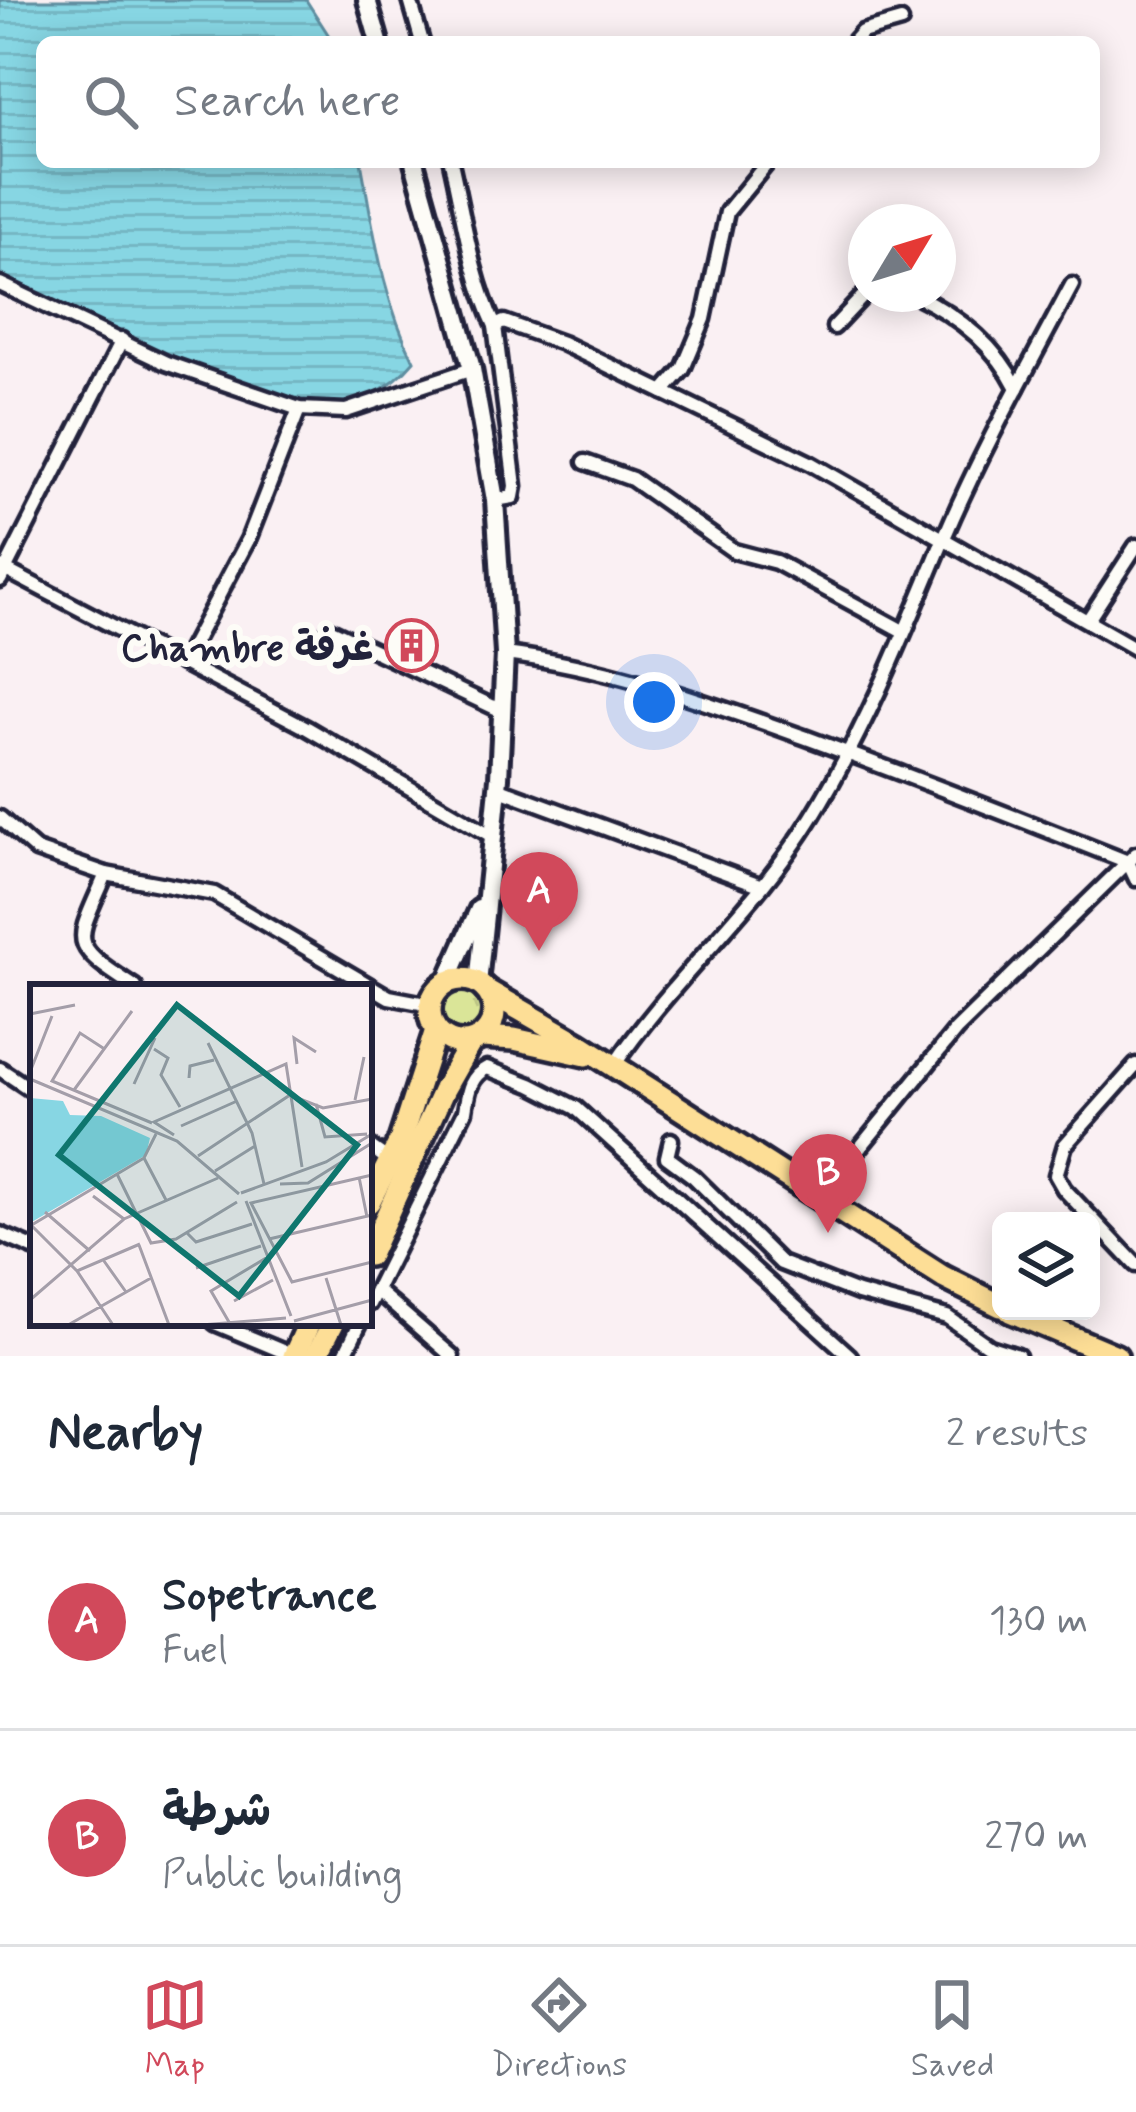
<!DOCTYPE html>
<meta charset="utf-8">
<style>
body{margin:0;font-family:Mynerve,"Playpen Sans Arabic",sans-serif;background:#f6f6f7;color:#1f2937}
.controls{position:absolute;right:36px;bottom:36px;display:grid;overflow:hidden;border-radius:18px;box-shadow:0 6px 30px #0003}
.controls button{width:108px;height:108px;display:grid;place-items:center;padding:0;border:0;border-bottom:3px solid #e0e1e3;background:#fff;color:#1f2937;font:60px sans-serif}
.compass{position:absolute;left:848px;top:204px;width:108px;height:108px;border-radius:50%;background:#fff;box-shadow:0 6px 30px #0003;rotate:52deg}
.you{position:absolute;left:654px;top:702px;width:42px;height:42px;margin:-30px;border:9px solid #fff;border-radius:50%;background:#1a73e8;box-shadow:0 0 0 18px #1a73e833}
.badge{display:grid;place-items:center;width:78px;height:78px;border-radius:50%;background:#d1495b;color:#fff;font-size:39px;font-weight:700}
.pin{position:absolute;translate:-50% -99px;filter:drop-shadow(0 3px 6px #0008)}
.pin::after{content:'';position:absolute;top:63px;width:42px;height:36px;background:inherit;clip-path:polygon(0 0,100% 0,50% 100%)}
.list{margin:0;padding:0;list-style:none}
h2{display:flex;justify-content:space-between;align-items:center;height:156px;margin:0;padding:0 48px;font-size:51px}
h2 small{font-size:39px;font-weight:400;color:#747a83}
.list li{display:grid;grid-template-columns:78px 1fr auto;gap:36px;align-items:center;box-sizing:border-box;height:216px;padding:0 48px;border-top:3px solid #e0e1e3}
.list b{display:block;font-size:45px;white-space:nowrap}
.list p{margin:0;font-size:39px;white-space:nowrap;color:#747a83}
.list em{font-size:39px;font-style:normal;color:#747a83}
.icon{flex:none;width:66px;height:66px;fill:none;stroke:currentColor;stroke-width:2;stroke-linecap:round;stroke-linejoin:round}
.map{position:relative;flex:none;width:1136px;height:1356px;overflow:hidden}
.search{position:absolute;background:#fff;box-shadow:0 6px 30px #0003;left:36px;right:36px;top:36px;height:132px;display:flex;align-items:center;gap:30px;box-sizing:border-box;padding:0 42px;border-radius:18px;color:#747a83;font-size:45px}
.sheet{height:588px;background:#fff}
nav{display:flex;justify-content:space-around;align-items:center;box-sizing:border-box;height:168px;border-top:3px solid #e0e1e3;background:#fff;font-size:33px;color:#747a83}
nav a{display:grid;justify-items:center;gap:6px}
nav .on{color:#d1495b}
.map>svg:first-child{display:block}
.grass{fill:url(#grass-tufts);stroke:#7e846a;stroke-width:3}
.water{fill:url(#water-rules);stroke:#5f8ea0;stroke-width:3}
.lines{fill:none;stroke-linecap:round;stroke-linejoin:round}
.street-casing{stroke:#22223b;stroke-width:21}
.secondary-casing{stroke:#22223b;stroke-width:26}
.highway-casing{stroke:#22223b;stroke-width:30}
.street{stroke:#fdfcf7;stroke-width:12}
.secondary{stroke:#fdfcf7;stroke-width:16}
.highway{stroke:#fdde96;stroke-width:21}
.labels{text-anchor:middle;stroke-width:12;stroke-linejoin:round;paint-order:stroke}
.poi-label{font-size:39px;font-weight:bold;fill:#22223b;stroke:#fdfcf7;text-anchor:end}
.inset-road{fill:none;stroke:#a49ea9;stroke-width:3}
.view{fill:#0f766e;fill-opacity:0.15;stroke:#0f766e;stroke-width:6}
.inset-edge{fill:none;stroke:#22223b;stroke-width:6}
</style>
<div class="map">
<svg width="1136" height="1356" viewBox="0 0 1136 1356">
<defs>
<pattern id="grass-tufts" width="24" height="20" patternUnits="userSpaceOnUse" patternTransform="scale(3)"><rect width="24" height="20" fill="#dae598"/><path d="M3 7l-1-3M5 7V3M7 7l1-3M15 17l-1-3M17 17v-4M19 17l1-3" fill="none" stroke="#bbc484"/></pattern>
<pattern id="water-rules" width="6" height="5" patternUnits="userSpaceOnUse" patternTransform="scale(3)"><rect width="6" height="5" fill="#87d6e3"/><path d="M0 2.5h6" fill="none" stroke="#74b7c4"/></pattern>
</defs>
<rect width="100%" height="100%" fill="#faf0f3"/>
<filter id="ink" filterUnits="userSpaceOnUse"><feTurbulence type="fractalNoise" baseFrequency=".00833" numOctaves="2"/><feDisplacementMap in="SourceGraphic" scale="24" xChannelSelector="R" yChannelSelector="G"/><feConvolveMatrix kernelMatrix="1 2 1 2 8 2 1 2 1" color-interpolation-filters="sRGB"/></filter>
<g filter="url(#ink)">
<circle class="grass" cx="461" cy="1012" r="25"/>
<path class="water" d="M0,0h306l27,42h-291v120h319c13,69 21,136 53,199 -22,27 -61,48 -97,47 -40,-2 -127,-44 -165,-62 -51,-24 -104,-39 -152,-68z"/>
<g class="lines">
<defs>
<g id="street">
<path d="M410,0l12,42"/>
<path d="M853,42l9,-10 39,-11"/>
<path d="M451,162c13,56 20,113 44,164"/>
<path d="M0,284l166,79 133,46 47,2 126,-42"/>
<path d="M913,294c44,21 82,50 104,94"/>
<path d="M834,327l32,-34"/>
<path d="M663,392l20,-23 21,-50 23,-107 41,-50"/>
<path d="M585,462l47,17 102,72 42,11 127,69"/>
<path d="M495,500l18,-3 2,-11 -20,-160 9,-4 58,21 248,120 326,186"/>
<path d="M0,567l307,161 185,108"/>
<path d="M0,580l122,-240"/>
<path d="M1088,620l48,-74"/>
<path d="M329,629l173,82"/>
<path d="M505,654c105,13 200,48 299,83 108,40 216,82 324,125l8,17"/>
<path d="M183,663l65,-123 51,-131"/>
<path d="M497,788l263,97"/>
<path d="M0,818l36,32 70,24 108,20 175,103 42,8"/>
<path d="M106,874c-30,71 -40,68 29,113"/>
<path d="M1136,1065l-71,80 -9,30 8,14 72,76"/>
<path d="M613,1067c59,-88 143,-159 199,-250 54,-88 93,-185 132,-279 37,-87 84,-170 128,-253"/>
<path d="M0,1069l33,22"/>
<path d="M671,1140l-4,17 27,20 87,86 77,30 89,24 43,30 28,9"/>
<path d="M369,1146l21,15"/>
<path d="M819,1198l137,-168 180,-176"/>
<path d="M0,1234l33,14"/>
<path d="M376,1290l76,66"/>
<path d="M369,1304l96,-193c3,-18 4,-34 22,-43l44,17 45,23 274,248"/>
<path d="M215,1323l79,33"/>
<path d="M344,1356l16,-33"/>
</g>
<g id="secondary">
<path d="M367,0l12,42"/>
<path d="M414,162l58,207 23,131 10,154 -6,124 -21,206"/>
<path d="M446,984l33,-75"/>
</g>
<g id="highway">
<circle cx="462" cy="1011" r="32"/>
<path d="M486,990l92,53 365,234 58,29"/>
<path d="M482,1037l32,2 72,16"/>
<path d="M369,1202l31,-61 36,-111"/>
<path d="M369,1255l75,-166 26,-46"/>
<path d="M1010,1311l106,45"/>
<path d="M294,1356l15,-33"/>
<path d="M316,1356l17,-33"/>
</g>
</defs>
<use href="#street" class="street-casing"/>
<use href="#secondary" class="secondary-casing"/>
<use href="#highway" class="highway-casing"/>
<use href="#street" class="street"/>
<use href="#secondary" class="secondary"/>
<use href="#highway" class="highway"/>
</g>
</g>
<defs>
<symbol id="building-ring" viewBox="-11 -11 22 22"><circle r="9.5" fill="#fdfcf7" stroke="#d1495b" stroke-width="1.5"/><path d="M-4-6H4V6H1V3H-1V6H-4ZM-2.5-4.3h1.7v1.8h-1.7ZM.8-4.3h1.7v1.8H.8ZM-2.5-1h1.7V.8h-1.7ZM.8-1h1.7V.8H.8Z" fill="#d1495b"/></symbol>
</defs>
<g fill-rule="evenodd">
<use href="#building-ring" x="382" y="616" width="59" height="59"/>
</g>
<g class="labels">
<g class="poi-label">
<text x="373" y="660">Chambre غرفة</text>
</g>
</g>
<g transform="translate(30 984)">
<rect width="342" height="342" fill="#faf0f3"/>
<path d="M0,114l33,3 7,14 31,1 49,22 -4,17 -116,68z" fill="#87d6e3"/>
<path class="inset-road" d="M0,30l45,-9M178,59l44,90 12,51M73,64l-23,-15 -28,48 100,42M124,65l14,9 -7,17 19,32M267,80l-3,-26 22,14M0,88l22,-56M159,94l1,-12 24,-6M0,95l147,62 62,53M104,100l21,-46M44,106l58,-79M325,116l9,-43M286,120l9,33 42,-3M151,142l56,-25M144,151l-20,-13 132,-58 16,103M168,172l92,-61 33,13 49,-9M114,174l22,42M185,187l40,-25M87,190l34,69 25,-4 61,-37M342,191l-121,28 41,79 80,-20M329,193l8,40M250,200l28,-1 64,-40M211,209l85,-31 46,-28M63,212l31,23M216,217l45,115M15,228l45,39M1,241l46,46 36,54M0,242l114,-68 12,-24M156,248l10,10 56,-18M239,255l103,-24M109,261l30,80M74,277l22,31M166,284l65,-22M47,287l63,-27M296,294l15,47M0,316l94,-81 94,-41M204,317l39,-21M264,337l78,-21M199,338l-18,-31 55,-33M38,341l83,-47M171,341l85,-7"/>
<path class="view" d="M147,21l180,140 -118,151 -180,-141z"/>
<rect width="342" height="342" class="inset-edge"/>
</g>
</svg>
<div class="controls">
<button><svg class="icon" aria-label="layers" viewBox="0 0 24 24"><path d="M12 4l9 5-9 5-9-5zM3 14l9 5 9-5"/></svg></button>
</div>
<svg class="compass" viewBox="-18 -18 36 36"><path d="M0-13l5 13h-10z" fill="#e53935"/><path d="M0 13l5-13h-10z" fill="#747a83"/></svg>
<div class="you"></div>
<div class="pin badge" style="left:539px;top:951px">A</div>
<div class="pin badge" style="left:828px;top:1233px">B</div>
<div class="search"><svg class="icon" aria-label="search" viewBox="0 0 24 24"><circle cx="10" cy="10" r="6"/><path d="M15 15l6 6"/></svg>Search here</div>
</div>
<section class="sheet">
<h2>Nearby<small>2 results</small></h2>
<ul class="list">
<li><span class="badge">A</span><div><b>Sopetrance</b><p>Fuel</p></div><em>130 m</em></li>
<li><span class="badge">B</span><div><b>شرطة</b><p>Public building</p></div><em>270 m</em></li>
</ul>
</section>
<nav>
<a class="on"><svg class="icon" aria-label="map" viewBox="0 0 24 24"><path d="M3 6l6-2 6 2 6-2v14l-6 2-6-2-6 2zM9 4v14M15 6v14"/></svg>Map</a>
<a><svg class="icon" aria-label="directions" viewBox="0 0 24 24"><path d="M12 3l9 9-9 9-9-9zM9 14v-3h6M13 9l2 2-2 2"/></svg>Directions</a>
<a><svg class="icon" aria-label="saved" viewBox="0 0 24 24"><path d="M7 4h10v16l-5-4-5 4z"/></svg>Saved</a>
</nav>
